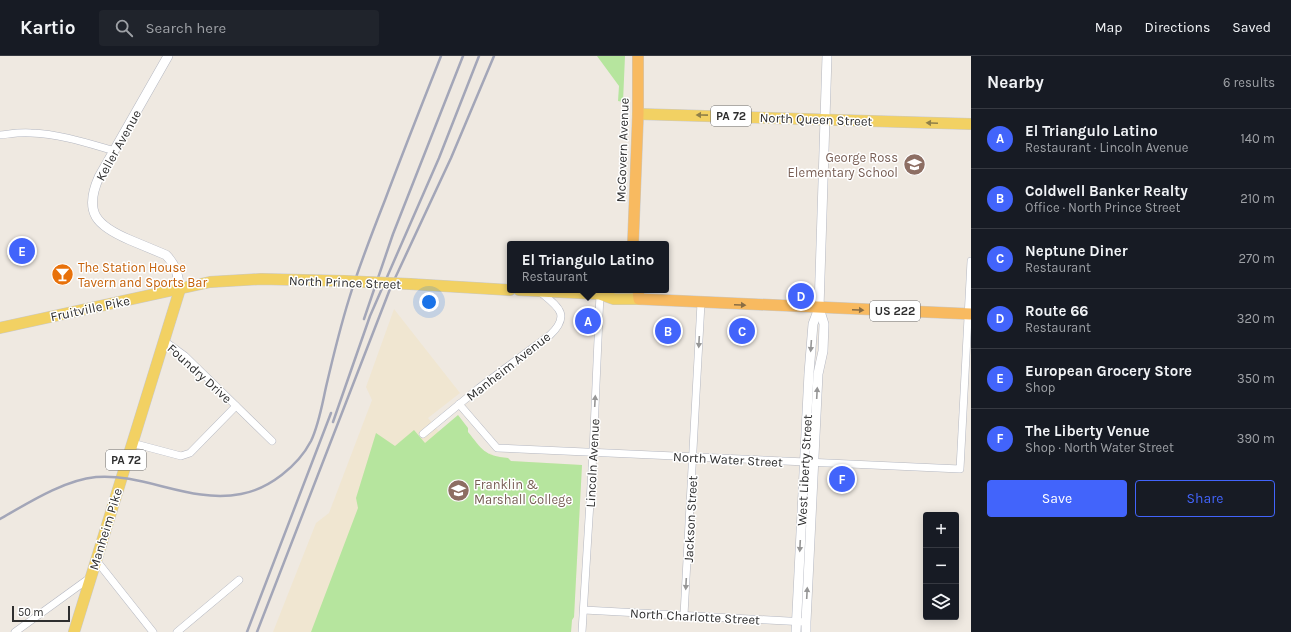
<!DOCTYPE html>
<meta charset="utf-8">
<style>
body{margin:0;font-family:Karla,sans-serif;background:#20242c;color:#f1f3f6}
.controls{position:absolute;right:12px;bottom:12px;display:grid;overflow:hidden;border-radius:4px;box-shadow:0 2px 10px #0003}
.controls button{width:36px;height:36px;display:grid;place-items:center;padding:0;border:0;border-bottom:1px solid #363941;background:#171b24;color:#f1f3f6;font:20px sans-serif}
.scale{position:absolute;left:12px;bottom:10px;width:58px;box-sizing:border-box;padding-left:4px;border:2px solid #2e2e2e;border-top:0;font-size:11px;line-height:14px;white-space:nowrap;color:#2e2e2e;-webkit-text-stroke:3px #fff;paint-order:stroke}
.you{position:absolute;left:429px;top:246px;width:14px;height:14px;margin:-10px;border:3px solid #fff;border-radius:50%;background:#1a73e8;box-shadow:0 0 0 6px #1a73e833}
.badge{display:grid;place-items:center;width:26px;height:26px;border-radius:50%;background:#4264fb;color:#fff;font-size:13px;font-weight:700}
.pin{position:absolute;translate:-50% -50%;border:2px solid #fff;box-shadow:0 1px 4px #0006}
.popup{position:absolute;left:507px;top:185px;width:162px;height:52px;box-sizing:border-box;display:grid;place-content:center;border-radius:4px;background:#171b24;filter:drop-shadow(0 1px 3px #0005);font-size:13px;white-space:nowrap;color:#9ea1a6}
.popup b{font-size:15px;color:#f1f3f6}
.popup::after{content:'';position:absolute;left:50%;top:100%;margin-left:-8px;border:8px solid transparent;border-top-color:#171b24}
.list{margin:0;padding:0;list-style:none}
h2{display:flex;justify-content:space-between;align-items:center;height:52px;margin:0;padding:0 16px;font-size:17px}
h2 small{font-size:13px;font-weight:400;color:#9ea1a6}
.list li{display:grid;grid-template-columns:26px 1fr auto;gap:12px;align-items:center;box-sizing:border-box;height:60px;padding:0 16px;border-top:1px solid #363941}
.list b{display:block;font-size:15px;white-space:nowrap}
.list p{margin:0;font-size:13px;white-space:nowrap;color:#9ea1a6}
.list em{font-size:13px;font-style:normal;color:#9ea1a6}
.actions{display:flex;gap:8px;padding:12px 16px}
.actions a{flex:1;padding:9px 0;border:1px solid #4264fb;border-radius:4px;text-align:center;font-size:14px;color:#4264fb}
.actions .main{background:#4264fb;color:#fff}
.icon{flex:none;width:22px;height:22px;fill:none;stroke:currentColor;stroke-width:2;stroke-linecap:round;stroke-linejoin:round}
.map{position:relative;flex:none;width:971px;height:576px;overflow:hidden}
header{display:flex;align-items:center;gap:24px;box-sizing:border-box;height:56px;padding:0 20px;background:#171b24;border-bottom:1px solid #363941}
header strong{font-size:19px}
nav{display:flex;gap:22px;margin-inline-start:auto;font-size:14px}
.search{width:280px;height:36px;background:#20242c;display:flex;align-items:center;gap:10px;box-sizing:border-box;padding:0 14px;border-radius:4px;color:#9ea1a6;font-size:15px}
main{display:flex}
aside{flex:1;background:#171b24}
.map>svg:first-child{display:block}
.education{fill:#f0e6d1}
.green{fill:#b6e59e}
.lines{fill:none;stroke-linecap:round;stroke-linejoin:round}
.minor-casing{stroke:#b4b7c1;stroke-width:8}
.secondary-casing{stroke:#b4b7c1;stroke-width:10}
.primary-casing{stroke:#c9c9c9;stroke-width:12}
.trunk-casing{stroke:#c9c9c9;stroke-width:12}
.minor{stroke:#fff;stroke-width:7}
.secondary{stroke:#fff;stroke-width:9}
.primary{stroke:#f2d163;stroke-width:11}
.trunk{stroke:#f8ba60;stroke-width:11}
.rail{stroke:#a3a6b8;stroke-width:2.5}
.primary-bridge-casing{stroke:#c9c9c9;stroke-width:12;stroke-linecap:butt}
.primary-bridge{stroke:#f2d163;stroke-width:11}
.oneway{fill:#908048}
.oneway2{fill:#896d44}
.oneway3{fill:#969696}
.labels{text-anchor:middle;stroke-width:3;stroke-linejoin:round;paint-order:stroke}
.shield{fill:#fff;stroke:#6d6d6d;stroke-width:1}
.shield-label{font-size:12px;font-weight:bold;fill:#2e2e2e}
.street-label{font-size:13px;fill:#2e2e2e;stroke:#fff}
.education-label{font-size:13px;fill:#785e54;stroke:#fff;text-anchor:end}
.food-label{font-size:13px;fill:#c56008;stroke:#fff;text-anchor:start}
</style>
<header>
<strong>Kartio</strong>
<div class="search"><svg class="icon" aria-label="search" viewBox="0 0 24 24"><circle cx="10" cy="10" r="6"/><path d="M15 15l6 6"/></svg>Search here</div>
<nav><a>Map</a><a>Directions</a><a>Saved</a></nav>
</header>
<main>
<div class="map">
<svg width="971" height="576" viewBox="0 0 971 576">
<rect width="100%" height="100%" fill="#efe9e1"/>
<path class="education" d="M394,253l66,84 -32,25 40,49 22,-14 5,3 13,2 3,3 71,4 -8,152 -2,3 -1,12h-298l43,-109 13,-10 43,-113 -6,-13z"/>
<g class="green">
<path d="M597,0h28l-2,46 -5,-1 1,-15z"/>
<path d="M458,359l10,13v4c14,17 16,24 40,26l3,3 71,4 -8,152 -2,3 -1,12h-260l47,-124 -2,-10 20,-65 19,13 19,-16 11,13z"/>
</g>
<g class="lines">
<defs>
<g id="minor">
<path d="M0,79c10,-1 20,-3 31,-2 29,1 56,10 84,18"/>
<path d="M163,284l22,16 87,85"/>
<path d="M459,348l38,44 463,21 11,-208"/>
<path d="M423,378l56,-46 71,-53c22,-21 7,-29 -11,-44"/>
<path d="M132,387l49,13 9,-3 46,-47"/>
<path d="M96,504l57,72"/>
<path d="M584,554l222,12"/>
<path d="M684,559l17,-312"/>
<path d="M15,576l76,-55"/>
<path d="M177,576l62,-52"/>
<path d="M582,576l11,-179 7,-159"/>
</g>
<g id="secondary">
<path d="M168,0l-69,121c-16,36 -2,49 31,63 12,5 24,10 36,15 10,10 12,20 14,34"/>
<path d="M796,576l13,-259 4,-49 6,-16 8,-252"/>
<path d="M806,576v-10l12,-248 5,-23 1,-27 -5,-16"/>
</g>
<g id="primary">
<path d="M638,58l333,10"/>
<path d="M410,228l100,6"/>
<path d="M519,234l81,4 14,5h25"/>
<path d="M0,272l210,-46 51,-3 84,2"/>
<path d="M74,576l106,-343"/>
</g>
<g id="trunk">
<path d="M633,188l5,-130v-58"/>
<path d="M638,234l1,9 332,15"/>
</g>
</defs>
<use href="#minor" class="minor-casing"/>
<use href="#secondary" class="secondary-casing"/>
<use href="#primary" class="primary-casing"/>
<use href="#trunk" class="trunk-casing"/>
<use href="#minor" class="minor"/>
<use href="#secondary" class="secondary"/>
<use href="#primary" class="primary"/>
<use href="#trunk" class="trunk"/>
<g class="rail">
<path d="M364,263l29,-85 70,-178"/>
<path d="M333,366l37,-106 69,-158 40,-102"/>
<path d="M0,463c28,-16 64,-39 96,-42 48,-4 95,27 145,17 28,-5 57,-28 70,-53 8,-17 11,-36 15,-54 7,-30 14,-59 23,-88 10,-33 23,-66 36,-99 18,-48 37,-96 56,-144"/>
<path d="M247,576l84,-219"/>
<path d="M257,576l133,-343 61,-131 43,-102"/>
</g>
<defs>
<path id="primary-bridge" d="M345,225l65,3"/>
</defs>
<use href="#primary-bridge" class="primary-bridge-casing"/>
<use href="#primary-bridge" class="primary-bridge"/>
</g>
<defs><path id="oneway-solid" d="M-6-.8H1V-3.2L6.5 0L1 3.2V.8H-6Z"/></defs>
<g class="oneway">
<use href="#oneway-solid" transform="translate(702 59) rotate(-179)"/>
<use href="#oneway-solid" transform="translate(932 67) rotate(-178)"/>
</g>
<g class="oneway2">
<use href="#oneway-solid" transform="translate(740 249) rotate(2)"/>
<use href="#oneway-solid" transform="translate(858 254) rotate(2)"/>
</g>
<g class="oneway3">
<use href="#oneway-solid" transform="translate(699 286) rotate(93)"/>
<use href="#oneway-solid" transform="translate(811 290) rotate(94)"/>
<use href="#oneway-solid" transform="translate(817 337) rotate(-87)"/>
<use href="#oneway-solid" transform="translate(595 345) rotate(-87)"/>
<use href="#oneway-solid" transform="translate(800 490) rotate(93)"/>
<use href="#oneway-solid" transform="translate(686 528) rotate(93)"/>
<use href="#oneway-solid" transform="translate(807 537) rotate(-87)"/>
</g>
<defs>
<symbol id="school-disc" viewBox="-11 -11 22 22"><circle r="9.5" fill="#8d6e63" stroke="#fff"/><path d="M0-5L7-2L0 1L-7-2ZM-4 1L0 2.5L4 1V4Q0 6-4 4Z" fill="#fff"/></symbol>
<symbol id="bar-disc" viewBox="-11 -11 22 22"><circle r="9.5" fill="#e8710a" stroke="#fff"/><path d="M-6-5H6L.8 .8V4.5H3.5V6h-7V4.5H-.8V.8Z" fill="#fff"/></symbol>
<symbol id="university-disc" viewBox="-11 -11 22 22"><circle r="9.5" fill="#8d6e63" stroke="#fff"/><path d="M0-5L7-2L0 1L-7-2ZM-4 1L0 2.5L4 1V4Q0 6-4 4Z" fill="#fff"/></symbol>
</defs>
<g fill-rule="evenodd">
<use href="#school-disc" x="902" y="96" width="25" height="25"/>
<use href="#bar-disc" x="50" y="206" width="25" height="25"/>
<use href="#university-disc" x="446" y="422" width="25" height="25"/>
</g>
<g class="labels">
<g class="shield">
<rect x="711" y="50" width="40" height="20" rx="3"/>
<rect x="870" y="245" width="50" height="20" rx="3"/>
<rect x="106" y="394" width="40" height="20" rx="3"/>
</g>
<g class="shield-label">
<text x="731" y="64">PA 72</text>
<text x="895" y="259">US 222</text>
<text x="126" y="408">PA 72</text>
</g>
<g class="street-label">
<text transform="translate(816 63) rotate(2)" y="5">North Queen Street</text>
<text transform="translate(118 89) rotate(-61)" y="5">Keller Avenue</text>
<text transform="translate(622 94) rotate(-88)" y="5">McGovern Avenue</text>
<text transform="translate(345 226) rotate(2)" y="5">North Prince Street</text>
<text transform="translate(90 252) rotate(-12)" y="5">Fruitville Pike</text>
<text transform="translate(508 310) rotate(-38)" y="5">Manheim Avenue</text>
<text transform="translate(200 317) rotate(42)" y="5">Foundry Drive</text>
<text transform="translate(728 403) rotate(3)" y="5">North Water Street</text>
<text transform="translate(592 407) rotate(-87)" y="5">Lincoln Avenue</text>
<text transform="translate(804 414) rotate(-87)" y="5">West Liberty Street</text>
<text transform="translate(690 463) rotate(-87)" y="5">Jackson Street</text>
<text transform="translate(105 473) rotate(-73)" y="5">Manheim Pike</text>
<text transform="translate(695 560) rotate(3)" y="5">North Charlotte Street</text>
</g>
<g class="education-label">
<text x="898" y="106">George Ross<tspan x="898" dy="15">Elementary School</tspan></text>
<text x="474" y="433" text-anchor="start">Franklin &amp;<tspan x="474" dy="15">Marshall College</tspan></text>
</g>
<g class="food-label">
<text x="78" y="216">The Station House<tspan x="78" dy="15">Tavern and Sports Bar</tspan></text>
</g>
</g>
</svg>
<div class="controls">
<button>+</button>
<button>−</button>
<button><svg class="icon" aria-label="layers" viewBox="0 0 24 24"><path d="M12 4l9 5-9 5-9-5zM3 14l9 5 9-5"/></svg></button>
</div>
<div class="scale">50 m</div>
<div class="you"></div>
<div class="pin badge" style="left:588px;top:265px">A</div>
<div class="popup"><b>El Triangulo Latino</b>Restaurant</div>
<div class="pin badge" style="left:668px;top:275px">B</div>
<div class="pin badge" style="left:742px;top:275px">C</div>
<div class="pin badge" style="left:801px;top:240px">D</div>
<div class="pin badge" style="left:22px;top:195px">E</div>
<div class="pin badge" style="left:842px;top:423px">F</div>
</div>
<aside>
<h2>Nearby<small>6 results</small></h2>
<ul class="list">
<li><span class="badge">A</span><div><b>El Triangulo Latino</b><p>Restaurant · Lincoln Avenue</p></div><em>140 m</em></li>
<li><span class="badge">B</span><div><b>Coldwell Banker Realty</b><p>Office · North Prince Street</p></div><em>210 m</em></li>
<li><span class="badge">C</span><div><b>Neptune Diner</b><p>Restaurant</p></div><em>270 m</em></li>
<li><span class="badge">D</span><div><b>Route 66</b><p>Restaurant</p></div><em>320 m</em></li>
<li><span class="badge">E</span><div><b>European Grocery Store</b><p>Shop</p></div><em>350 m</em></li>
<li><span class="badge">F</span><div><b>The Liberty Venue</b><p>Shop · North Water Street</p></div><em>390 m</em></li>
</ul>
<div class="actions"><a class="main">Save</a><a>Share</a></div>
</aside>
</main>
